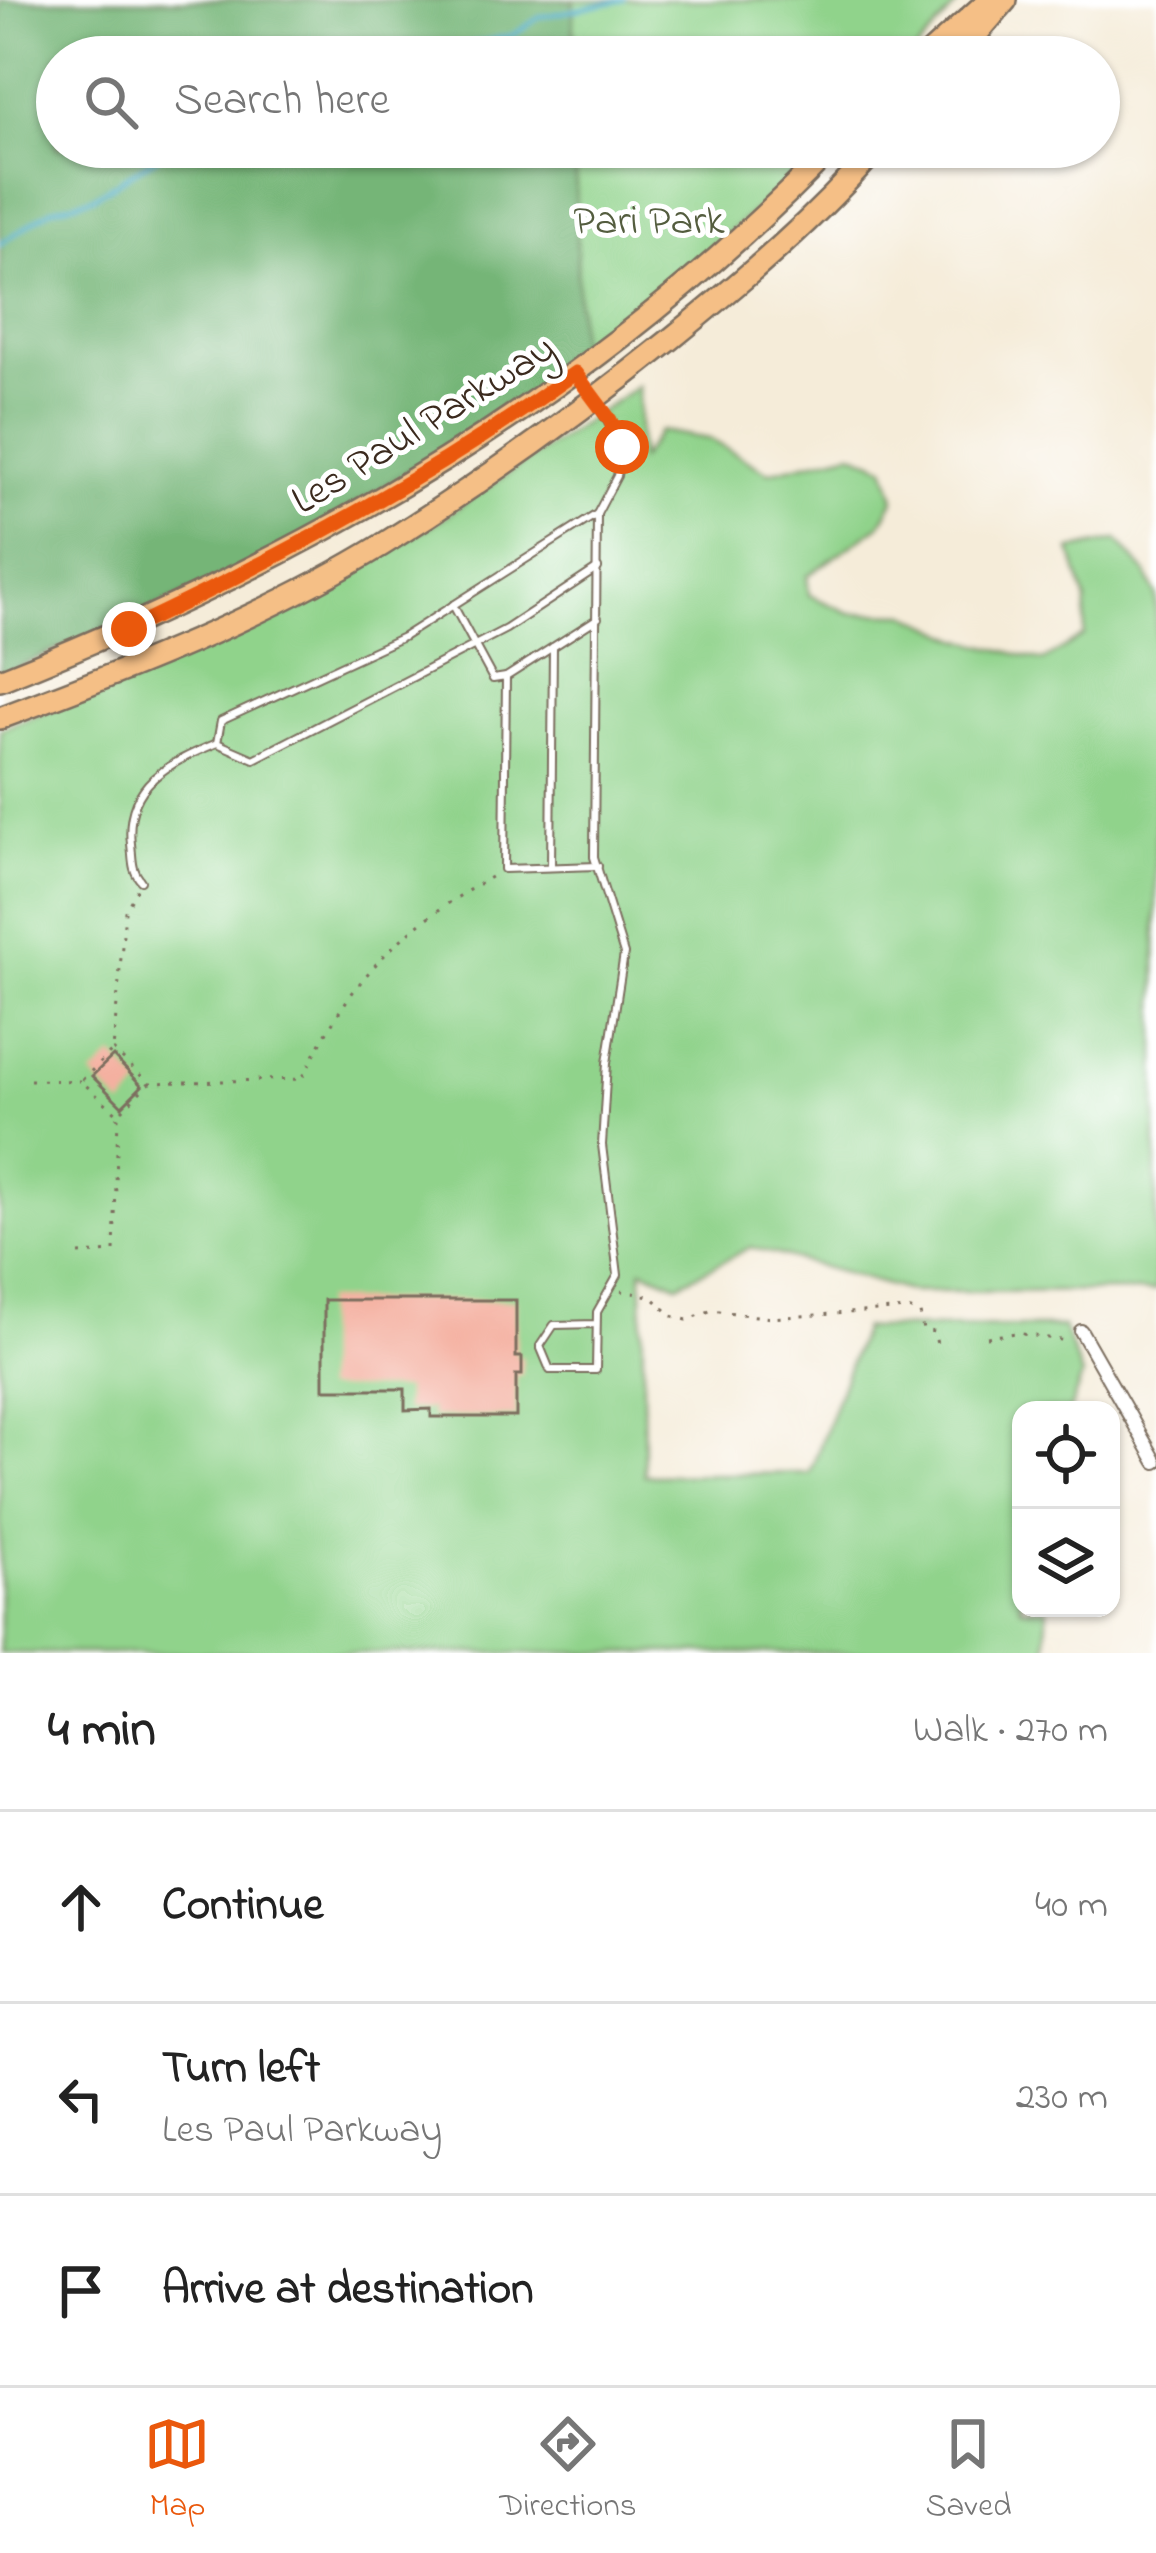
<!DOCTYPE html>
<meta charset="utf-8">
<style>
body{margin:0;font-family:"Indie Flower",sans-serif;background:#f2f2f2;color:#222}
.controls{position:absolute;right:36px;bottom:36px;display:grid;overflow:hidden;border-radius:24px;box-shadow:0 3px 9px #0004}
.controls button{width:108px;height:108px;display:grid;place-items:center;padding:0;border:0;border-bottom:3px solid #e0e0e0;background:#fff;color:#222;font:60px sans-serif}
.stop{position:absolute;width:36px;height:36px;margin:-27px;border:9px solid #ea580c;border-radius:50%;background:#fff}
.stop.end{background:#ea580c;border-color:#fff;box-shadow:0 3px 12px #0008}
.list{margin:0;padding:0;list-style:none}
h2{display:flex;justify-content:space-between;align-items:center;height:156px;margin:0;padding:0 48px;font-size:51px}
h2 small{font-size:39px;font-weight:400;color:#767676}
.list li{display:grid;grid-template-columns:78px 1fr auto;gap:36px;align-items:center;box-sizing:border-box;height:192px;padding:0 48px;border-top:3px solid #e0e0e0}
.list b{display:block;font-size:45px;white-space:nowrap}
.list p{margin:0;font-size:39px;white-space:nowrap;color:#767676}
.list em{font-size:39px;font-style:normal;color:#767676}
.icon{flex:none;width:66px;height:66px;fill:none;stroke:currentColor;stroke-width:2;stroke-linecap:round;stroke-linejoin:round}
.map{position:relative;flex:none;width:1156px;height:1653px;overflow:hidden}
.search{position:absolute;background:#fff;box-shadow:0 3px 9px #0004;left:36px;right:36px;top:36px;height:132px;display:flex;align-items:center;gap:30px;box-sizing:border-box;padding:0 42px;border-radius:66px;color:#767676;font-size:45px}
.sheet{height:732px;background:#fff}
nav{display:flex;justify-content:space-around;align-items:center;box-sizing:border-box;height:168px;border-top:3px solid #e0e0e0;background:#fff;font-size:33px;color:#767676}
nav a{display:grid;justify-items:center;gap:6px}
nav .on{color:#ea580c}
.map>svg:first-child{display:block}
.green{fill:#90d38b;stroke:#667e54;stroke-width:3}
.forest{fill:#74b577;stroke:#58704a;stroke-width:3}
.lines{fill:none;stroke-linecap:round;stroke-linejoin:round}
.stream{stroke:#47aac7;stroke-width:4.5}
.building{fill:#f4b0a0}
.service-casing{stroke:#7c6e5f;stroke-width:10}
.minor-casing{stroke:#7c6e5f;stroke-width:16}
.primary-casing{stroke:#7c6e5f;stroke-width:26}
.path{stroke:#7c6e5f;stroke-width:3;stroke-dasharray:3 9;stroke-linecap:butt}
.service{stroke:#fff;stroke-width:6}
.minor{stroke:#fff;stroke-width:12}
.primary{stroke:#f5bf86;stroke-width:21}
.route{stroke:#ea580c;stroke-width:15}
.labels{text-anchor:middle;stroke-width:10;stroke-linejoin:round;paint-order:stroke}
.park-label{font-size:42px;fill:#545d3f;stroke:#fff}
.street-label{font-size:42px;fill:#3b2a1e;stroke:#fff}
</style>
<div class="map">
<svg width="1156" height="1653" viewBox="0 0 1156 1653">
<rect width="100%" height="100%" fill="#fff"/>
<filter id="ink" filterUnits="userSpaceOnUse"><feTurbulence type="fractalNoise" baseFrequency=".00833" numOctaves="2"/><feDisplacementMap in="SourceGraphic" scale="24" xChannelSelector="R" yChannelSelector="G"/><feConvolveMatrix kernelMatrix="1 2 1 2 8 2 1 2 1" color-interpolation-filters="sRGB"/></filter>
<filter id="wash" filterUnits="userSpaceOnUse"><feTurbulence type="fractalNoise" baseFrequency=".004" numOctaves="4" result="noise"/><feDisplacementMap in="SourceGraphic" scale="48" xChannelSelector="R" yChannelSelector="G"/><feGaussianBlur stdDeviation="2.7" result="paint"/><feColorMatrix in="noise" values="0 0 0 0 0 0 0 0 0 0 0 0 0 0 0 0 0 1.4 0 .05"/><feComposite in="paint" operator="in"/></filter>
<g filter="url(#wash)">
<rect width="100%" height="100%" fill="#f5ecd9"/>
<g class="green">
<path d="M573,0h388l-50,57h-337z"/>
<path d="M575,147h253l-249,217z"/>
<path d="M638,386l2,73 20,-28 49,8 60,33 83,-20 33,14 10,32 -15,27 -73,51 2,19 41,18 57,1 53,25 83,22 41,-25 2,-34 -15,-52 46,-10 29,33 10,22v696l-244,1 -161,-45 -73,37 -36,-15 2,206 166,-2 53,-145 200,-1 19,49 -12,34h-49v198h26l-1,45h-1046v-924l169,-66 257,-134z"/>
</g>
<path class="forest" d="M0,0h573l1,57h-517v90h518l4,217 -307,193 -272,118z"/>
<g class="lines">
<g class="stream">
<path d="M413,57l100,-22 27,-18 84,-17"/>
<path d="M186,147h20"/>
<path d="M0,244l52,-35 42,-12 79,-50"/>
</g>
</g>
<g id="blocks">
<g class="building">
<path d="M113,1056l29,30 -20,20 -30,-30z"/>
<path d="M324,1300h192v57h6v18h-6v42h-85v-8l-26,1v-21h-81z"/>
</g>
</g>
</g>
<g filter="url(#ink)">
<use href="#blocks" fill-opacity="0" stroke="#7c6e5f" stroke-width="3"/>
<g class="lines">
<defs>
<g id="service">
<path d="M453,605l40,74 13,-2 -2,192 94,-3"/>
<path d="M506,677l92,-59"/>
<path d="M217,743l4,-22 182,-84 194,-123 20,-38 5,-29 -24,-42"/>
<path d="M551,867l2,-220"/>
<path d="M141,881c-10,-11 -8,-22 -10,-37 -7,-60 38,-81 86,-101l37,16 252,-130 92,-61"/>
<path d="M596,1324l-42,1 -14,21 10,24h46l1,-58 21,-37 -16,-130 5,-82 17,-109 -30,-97 3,-343"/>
</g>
<path id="minor" d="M1081,1331l75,131"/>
<g id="primary">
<path d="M926,57l63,-57"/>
<path d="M957,57l49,-57"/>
<path d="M0,680c314,-124 598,-288 833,-533"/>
<path d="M0,718c130,-49 263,-100 382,-173 100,-62 197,-132 289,-206 74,-60 145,-120 207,-192"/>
</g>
</defs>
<use href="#service" class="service-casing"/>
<use href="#minor" class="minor-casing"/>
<use href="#primary" class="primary-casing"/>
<g class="path">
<path d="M113,1050l36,33 -31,31 -37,-33 32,-31 12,-139 13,-23"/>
<path d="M30,1080l50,1"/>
<path d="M149,1083l153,-4c49,-102 96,-149 194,-205"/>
<path d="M79,1254l35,-2 4,-136"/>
<path d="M621,1291l30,5 21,20 15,4 25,-10 59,8 137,-9 12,4 3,17 11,2 4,16"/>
<path d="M987,1337l29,-4 51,8"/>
</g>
<use href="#service" class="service"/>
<use href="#minor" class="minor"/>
<use href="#primary" class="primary"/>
</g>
</g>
<g class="lines" filter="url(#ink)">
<path class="route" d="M129,629c157,-74 305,-154 446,-256l35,47 12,27"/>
</g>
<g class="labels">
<g class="park-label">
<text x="649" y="233">Pari Park</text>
</g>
<g class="street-label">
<text transform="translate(422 422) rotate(-32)" y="15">Les Paul Parkway</text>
</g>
</g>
</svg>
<div class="controls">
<button><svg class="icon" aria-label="locate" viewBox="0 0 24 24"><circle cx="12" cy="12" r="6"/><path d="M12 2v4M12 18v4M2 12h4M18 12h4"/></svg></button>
<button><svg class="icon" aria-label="layers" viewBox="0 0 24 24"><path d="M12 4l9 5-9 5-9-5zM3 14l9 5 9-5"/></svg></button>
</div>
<div class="stop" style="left:622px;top:447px"></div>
<div class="stop end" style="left:129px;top:629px"></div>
<div class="search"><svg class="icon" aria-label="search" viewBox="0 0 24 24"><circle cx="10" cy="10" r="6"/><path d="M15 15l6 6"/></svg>Search here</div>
</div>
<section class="sheet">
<h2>4 min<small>Walk · 270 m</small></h2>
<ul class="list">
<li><svg class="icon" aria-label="ahead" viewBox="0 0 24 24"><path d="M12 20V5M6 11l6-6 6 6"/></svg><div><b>Continue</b></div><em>40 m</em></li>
<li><svg class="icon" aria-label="left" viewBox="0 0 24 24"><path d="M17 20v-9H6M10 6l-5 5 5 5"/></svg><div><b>Turn left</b><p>Les Paul Parkway</p></div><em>230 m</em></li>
<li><svg class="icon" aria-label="arrive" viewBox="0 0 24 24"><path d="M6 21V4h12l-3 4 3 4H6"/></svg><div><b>Arrive at destination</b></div></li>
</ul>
</section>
<nav>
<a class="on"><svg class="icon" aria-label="map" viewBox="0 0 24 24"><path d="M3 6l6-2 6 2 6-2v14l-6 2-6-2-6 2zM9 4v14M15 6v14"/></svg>Map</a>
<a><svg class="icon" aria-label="directions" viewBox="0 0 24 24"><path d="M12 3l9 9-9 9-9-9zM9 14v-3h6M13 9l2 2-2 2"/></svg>Directions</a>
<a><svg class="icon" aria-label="saved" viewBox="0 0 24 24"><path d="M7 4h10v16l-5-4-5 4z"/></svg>Saved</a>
</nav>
